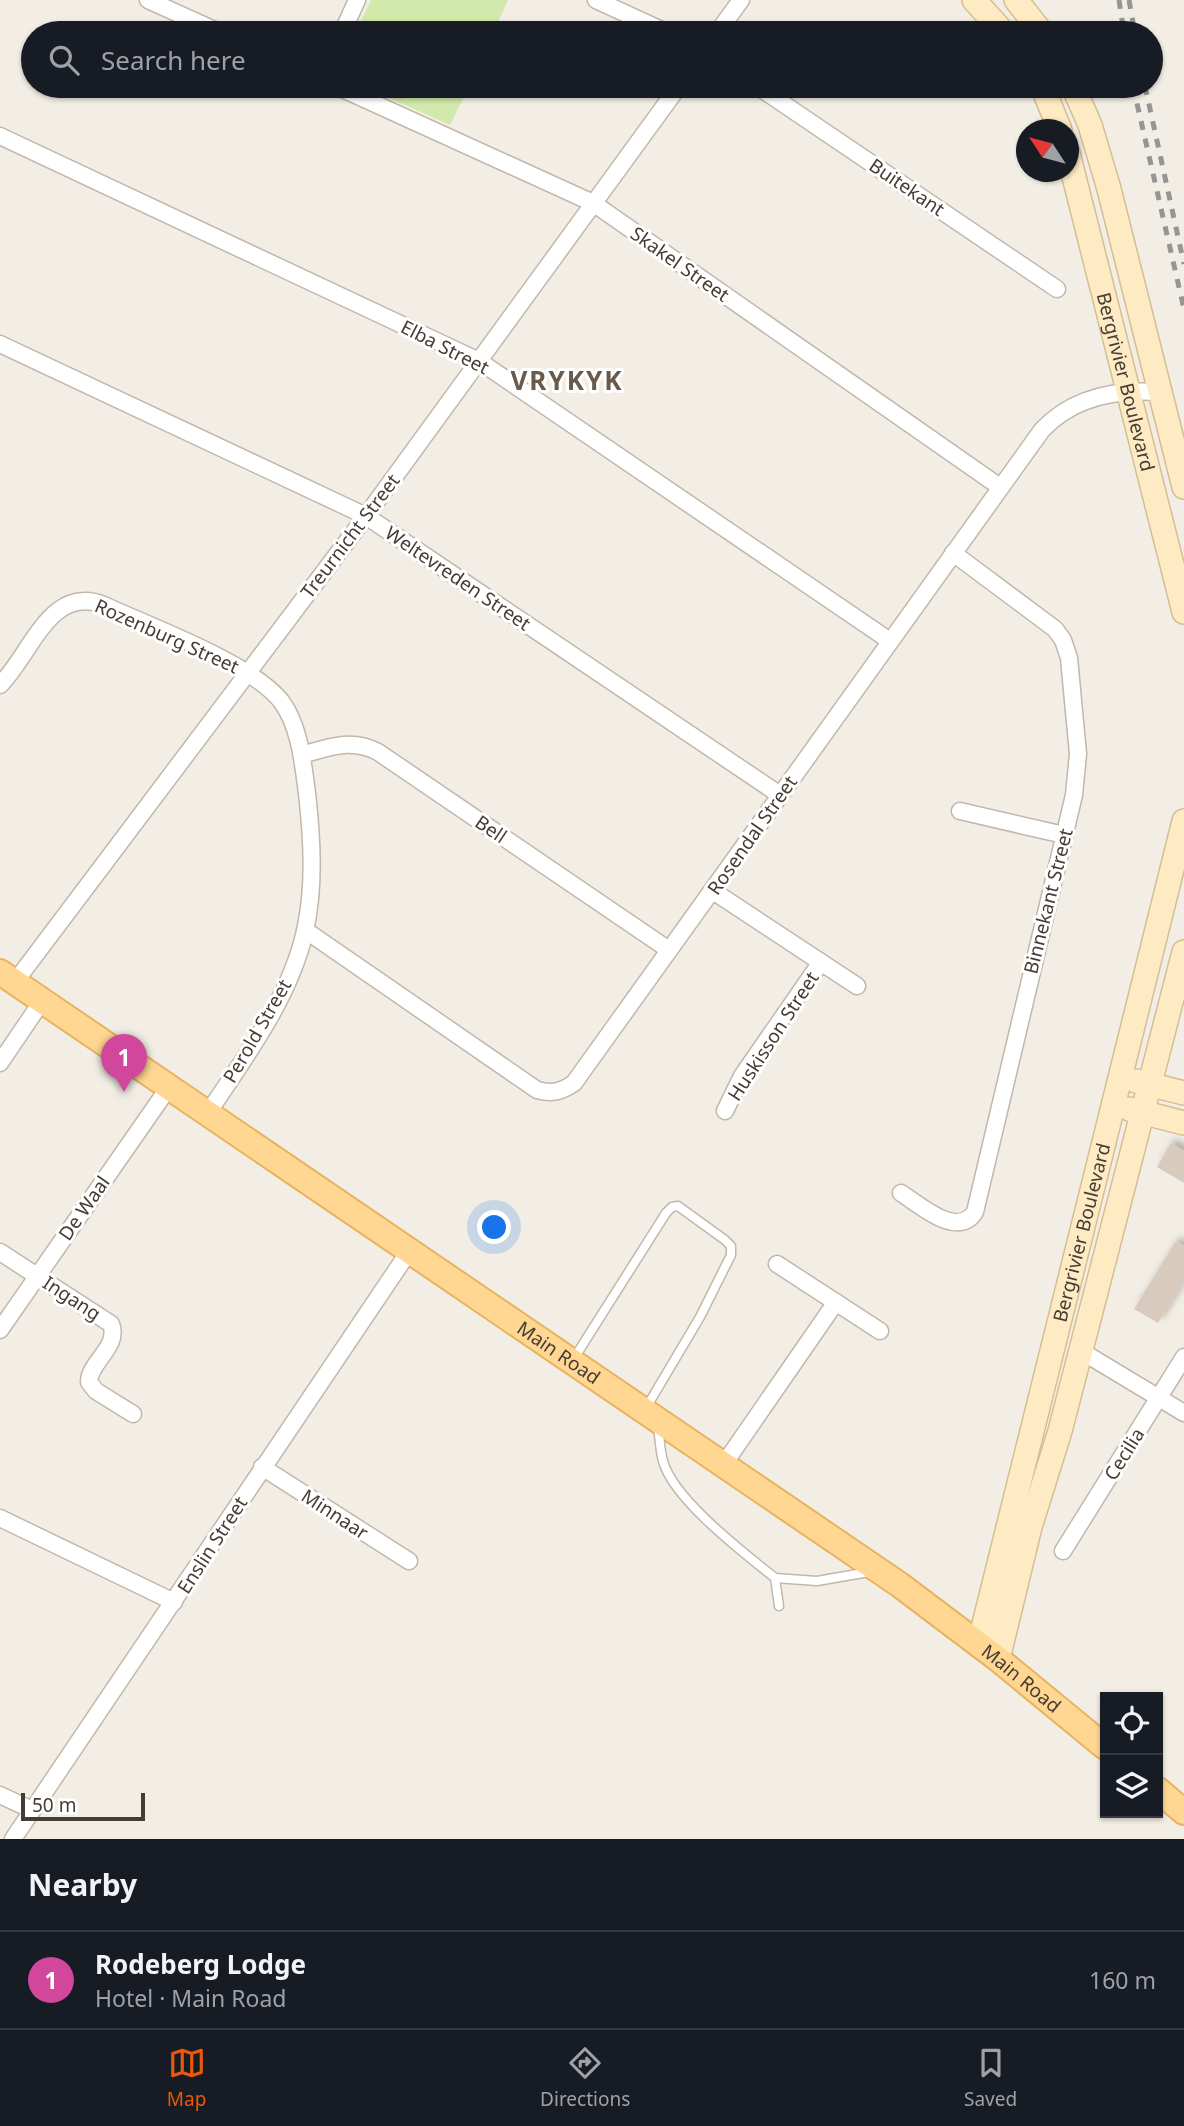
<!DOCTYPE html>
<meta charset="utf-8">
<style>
body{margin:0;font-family:"Noto Sans",sans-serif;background:#242831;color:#f1f3f6}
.controls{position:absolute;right:21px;bottom:21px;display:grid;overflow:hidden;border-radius:0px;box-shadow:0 2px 5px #0004}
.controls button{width:63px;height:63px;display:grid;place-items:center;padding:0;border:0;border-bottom:2px solid #363941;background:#171b24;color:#f1f3f6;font:35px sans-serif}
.compass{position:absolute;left:1016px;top:119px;width:63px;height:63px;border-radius:50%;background:#171b24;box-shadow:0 2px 5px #0004;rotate:306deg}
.scale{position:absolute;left:21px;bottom:18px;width:124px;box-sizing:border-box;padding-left:7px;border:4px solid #453d34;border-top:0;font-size:19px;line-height:24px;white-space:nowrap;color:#453d34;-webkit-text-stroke:5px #fff;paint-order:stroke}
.you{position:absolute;left:495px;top:1228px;width:24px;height:24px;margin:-18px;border:5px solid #fff;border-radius:50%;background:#1a73e8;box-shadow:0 0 0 10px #1a73e833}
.badge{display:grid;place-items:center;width:46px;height:46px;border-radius:50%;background:#ea580c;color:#fff;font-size:23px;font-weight:700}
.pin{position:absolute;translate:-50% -58px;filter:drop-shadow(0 2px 4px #0008)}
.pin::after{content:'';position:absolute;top:37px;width:24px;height:21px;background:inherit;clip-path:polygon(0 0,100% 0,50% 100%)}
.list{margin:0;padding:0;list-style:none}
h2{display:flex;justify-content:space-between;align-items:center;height:91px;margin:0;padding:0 28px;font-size:30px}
h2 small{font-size:23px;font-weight:400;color:#9ea1a6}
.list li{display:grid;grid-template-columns:46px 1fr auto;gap:21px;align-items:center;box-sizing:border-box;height:98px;padding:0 28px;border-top:2px solid #363941}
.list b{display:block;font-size:26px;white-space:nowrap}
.list p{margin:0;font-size:23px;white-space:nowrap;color:#9ea1a6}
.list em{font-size:23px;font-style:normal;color:#9ea1a6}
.icon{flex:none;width:38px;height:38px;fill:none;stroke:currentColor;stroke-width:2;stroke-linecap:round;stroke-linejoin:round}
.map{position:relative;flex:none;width:1184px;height:1839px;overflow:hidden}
.search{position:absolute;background:#171b24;box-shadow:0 2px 5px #0004;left:21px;right:21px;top:21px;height:77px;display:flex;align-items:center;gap:18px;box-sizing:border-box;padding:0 24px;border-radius:38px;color:#9ea1a6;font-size:26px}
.sheet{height:189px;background:#171b24}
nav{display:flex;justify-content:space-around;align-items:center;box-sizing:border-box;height:98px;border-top:2px solid #363941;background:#171b24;font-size:19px;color:#9ea1a6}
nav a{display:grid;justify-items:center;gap:4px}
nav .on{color:#ea580c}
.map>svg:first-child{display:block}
.green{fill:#d2e9ac}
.building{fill:#d8cbbd;filter:url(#shadow)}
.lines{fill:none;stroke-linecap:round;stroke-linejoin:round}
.lane-casing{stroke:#c2b7aa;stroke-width:11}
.street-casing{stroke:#c2b7aa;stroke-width:19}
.secondary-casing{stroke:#d5be93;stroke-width:26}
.primary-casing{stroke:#e7b35f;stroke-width:28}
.lane{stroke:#fff;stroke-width:8}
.street{stroke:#fff;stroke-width:16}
.secondary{stroke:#ffebc3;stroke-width:23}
.primary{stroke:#ffd792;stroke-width:24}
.rail{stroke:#959595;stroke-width:5;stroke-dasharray:9 9;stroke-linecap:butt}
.labels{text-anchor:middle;stroke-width:6;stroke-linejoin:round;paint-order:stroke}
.street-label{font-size:19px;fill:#453d34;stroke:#fff}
.district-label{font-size:26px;font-weight:bold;letter-spacing:2px;fill:#695a4b;stroke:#fff}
</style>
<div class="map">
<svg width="1184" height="1839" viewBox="0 0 1184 1839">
<defs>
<filter id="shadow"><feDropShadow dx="4.5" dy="-4.5" stdDeviation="3.5" flood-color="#0004"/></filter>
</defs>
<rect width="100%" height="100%" fill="#f3eee5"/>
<g class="green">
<path d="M371,0h137l-15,33h-138z"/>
<path d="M362,86h107l-19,39z"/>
</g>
<g class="building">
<path d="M1171,1143l13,8v32l-27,-16z"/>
<path d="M1176,1241l8,5v35l-26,42 -24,-14z"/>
</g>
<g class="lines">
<defs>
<g id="lane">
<path d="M573,1360l93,-147 6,-6 6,-1 47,34 6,6v9l-31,62 -54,91"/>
<path d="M658,1428c2,11 2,23 5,33 10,38 81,92 112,117l4,28"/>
<path d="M775,1578l42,3 52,-9"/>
</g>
<g id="street">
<path d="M148,0l73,33"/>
<path d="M596,0l72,33"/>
<path d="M342,33l15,-33"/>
<path d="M717,33l24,-33"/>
<path d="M336,86l257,117 407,284"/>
<path d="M757,86l300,203"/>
<path d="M0,136l479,225 411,280"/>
<path d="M0,344l366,172 414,279"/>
<path d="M0,685c32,-32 50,-101 104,-80 47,22 147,58 177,96 19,25 22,63 26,92 5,45 8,93 -2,138 -15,67 -60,126 -97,182"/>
<path d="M302,755c27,-8 50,-17 76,-3l291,198"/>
<path d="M960,811l104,24"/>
<path d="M713,891l144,95"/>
<path d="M305,930l232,160c15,4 24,2 37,-7l468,-653c31,-33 73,-41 117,-38"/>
<path d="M15,982l351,-466 313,-430"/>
<path d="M0,1063l42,-62"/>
<path d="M725,1111l17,-35 79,-114"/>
<path d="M901,1193c19,12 56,46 74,19l99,-417 4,-41 -9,-96 -6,-18 -8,-11 -102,-76"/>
<path d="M0,1252l111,72c9,23 -22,38 -22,58l7,9 37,23"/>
<path d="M777,1264l103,67"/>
<path d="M0,1330l169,-243"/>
<path d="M1081,1351l103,62"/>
<path d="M724,1464l112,-162"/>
<path d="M262,1467l147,94"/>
<path d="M0,1518l174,84"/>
<path d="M1063,1551l121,-194"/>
<path d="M0,1795l32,15"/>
<path d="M13,1839l397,-589"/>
</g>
<g id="secondary">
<path d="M974,0l30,33"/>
<path d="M1016,0l26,33"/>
<path d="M1042,86l18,44"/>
<path d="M1073,86l17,39 19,64 75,298"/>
<path id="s1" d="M1068,153l116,459"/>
<path d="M1136,1081l48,12"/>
<path d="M1129,1109l55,14"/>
<path id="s2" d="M979,1644l205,-823"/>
<path d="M998,1659l32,-132 30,-96 124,-479"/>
</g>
<g id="primary">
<path id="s3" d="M0,972l900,613 98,74 107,88"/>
<path d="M1158,1790l26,22"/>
</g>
</defs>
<use href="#lane" class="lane-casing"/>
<use href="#street" class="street-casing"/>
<use href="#secondary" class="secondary-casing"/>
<use href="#primary" class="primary-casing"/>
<use href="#lane" class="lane"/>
<use href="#street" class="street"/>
<use href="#secondary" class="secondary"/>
<use href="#primary" class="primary"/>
<g class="rail">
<path d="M1119,0l5,33"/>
<path d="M1129,0l6,33"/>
<path d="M1133,86l51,223"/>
<path d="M1145,86l39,178"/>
</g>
</g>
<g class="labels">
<g class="street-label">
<text transform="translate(907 187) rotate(34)" y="7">Buitekant</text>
<text transform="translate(680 264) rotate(35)" y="7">Skakel Street</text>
<text transform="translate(445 347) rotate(27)" y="7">Elba Street</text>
<text dy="7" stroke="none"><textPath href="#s1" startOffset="236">Bergrivier Boulevard</textPath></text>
<text transform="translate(350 536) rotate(-53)" y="7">Treurnicht Street</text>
<text transform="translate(458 578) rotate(34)" y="7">Weltevreden Street</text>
<text transform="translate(167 636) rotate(24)" y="7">Rozenburg Street</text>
<text transform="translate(491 829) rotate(34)" y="7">Bell</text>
<text transform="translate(752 835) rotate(-55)" y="7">Rosendal Street</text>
<text transform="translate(1048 901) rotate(-76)" y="7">Binnekant Street</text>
<text transform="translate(257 1031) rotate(-60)" y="7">Perold Street</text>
<text transform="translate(773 1036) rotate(-57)" y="7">Huskisson Street</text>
<text transform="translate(84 1208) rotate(-55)" y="7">De Waal</text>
<text dy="7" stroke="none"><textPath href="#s2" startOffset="424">Bergrivier Boulevard</textPath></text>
<text transform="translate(72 1298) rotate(33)" y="7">Ingang</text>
<text dy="7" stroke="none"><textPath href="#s3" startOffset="676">Main Road</textPath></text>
<text transform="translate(1124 1454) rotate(-58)" y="7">Cecilia</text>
<text transform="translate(335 1514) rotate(33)" y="7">Minnaar</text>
<text transform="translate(212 1545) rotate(-57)" y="7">Enslin Street</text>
<text dy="7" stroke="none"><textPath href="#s3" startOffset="1242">Main Road</textPath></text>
</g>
<g class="district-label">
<text x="567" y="390">VRYKYK</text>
</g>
</g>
</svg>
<div class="controls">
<button><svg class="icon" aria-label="locate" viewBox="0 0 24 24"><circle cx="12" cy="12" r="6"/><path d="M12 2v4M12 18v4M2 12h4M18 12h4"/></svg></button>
<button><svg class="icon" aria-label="layers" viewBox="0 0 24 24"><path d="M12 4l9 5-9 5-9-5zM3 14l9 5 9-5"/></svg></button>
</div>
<svg class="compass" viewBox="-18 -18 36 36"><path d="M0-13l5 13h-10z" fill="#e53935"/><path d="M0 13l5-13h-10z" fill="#9ea1a6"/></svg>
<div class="scale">50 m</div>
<div class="you"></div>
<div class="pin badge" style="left:124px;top:1092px;background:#d1479c">1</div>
<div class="search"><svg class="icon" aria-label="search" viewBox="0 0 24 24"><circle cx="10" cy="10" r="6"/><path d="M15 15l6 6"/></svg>Search here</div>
</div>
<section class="sheet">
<h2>Nearby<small></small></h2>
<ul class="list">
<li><span class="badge" style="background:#d1479c">1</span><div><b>Rodeberg Lodge</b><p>Hotel · Main Road</p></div><em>160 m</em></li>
</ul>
</section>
<nav>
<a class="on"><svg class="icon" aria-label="map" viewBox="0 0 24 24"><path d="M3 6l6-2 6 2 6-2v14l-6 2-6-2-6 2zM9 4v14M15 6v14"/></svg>Map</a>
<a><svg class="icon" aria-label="directions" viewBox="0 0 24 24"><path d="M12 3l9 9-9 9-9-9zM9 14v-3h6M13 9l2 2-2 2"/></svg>Directions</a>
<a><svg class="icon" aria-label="saved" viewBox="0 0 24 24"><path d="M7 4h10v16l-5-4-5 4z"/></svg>Saved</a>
</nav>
